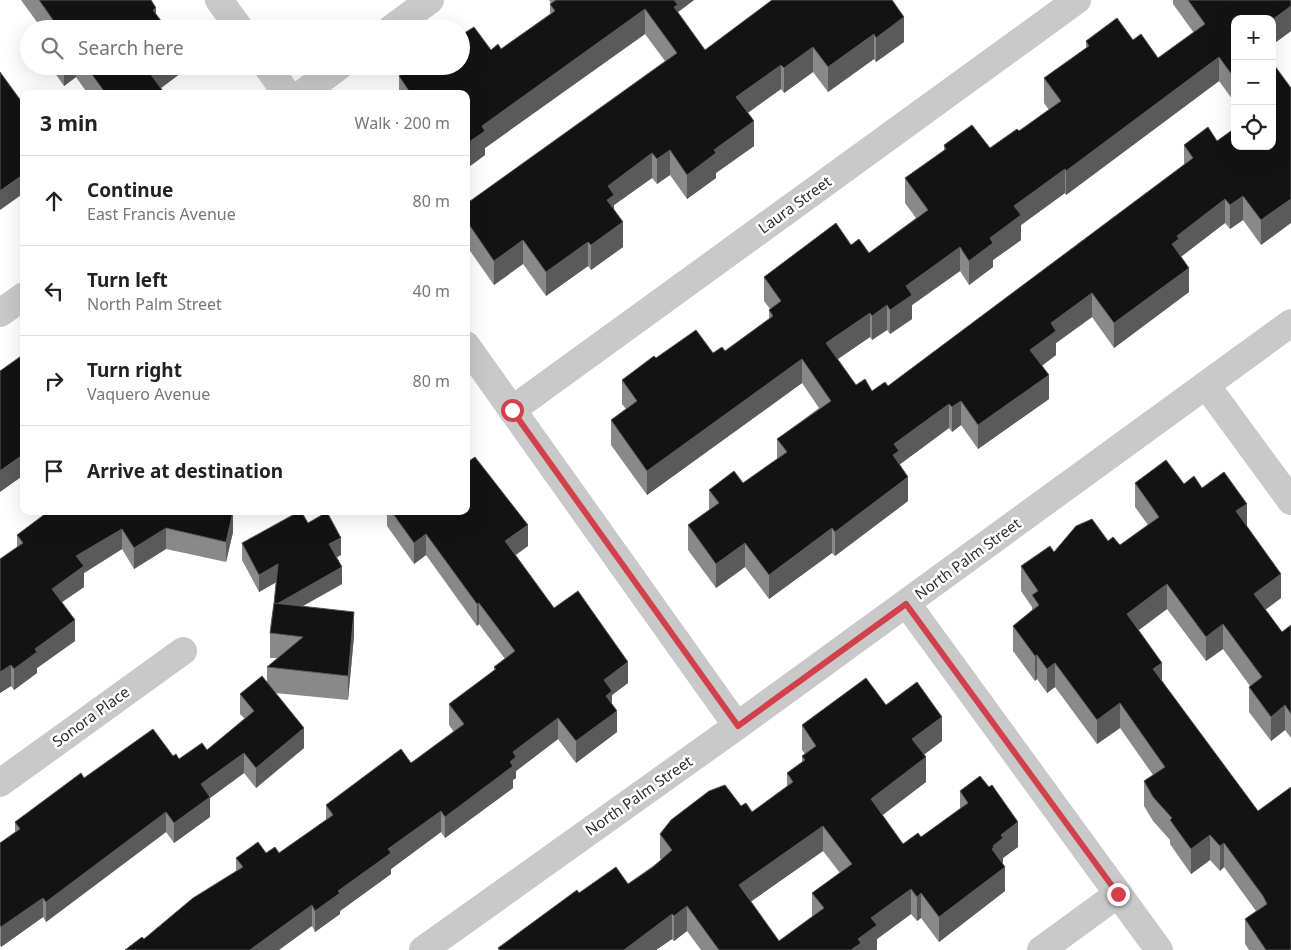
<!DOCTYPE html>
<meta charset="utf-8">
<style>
body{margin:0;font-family:"Noto Sans",sans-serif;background:#f2f2f2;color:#222}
.controls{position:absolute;right:15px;top:15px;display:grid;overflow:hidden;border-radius:10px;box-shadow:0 5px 20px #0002}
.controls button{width:45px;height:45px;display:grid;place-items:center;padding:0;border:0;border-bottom:1px solid #e0e0e0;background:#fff;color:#222;font:25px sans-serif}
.stop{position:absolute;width:15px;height:15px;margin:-11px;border:4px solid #d2404c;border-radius:50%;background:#fff}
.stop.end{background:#d2404c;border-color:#fff;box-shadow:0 1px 5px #0008}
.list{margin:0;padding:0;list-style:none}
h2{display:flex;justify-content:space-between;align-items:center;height:65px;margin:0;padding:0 20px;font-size:21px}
h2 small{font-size:16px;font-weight:400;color:#767676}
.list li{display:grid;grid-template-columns:32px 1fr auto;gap:15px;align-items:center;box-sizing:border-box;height:90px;padding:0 20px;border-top:1px solid #e0e0e0}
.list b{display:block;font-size:19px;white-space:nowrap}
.list p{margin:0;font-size:16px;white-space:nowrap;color:#767676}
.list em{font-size:16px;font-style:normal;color:#767676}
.icon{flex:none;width:28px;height:28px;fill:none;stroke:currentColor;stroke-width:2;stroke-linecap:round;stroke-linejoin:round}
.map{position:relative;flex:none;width:1291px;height:950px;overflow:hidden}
.search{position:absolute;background:#fff;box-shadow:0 5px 20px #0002;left:20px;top:20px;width:450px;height:55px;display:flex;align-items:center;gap:12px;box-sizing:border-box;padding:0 18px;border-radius:28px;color:#767676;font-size:19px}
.panel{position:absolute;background:#fff;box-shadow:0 5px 20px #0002;left:20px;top:90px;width:450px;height:425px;border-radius:10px}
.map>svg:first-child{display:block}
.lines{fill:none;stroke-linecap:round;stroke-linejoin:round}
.street{stroke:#c9c9c9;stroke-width:28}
.wall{fill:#898989;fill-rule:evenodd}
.shaded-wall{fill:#5a5a5a}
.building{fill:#131313;stroke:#5a5a5a;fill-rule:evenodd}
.route{stroke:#d2404c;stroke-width:6}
.labels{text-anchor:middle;stroke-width:5;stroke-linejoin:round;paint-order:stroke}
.street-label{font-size:15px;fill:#2c2c2c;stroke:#fff}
</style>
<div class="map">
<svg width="1291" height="950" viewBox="0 0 1291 950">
<rect width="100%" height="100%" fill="#fff"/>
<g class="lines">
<g class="street">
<path d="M219,0l21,29"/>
<path d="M391,29l39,-29"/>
<path d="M267,66l20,28"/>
<path d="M302,94l37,-28"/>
<path d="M0,313l24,-17"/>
<path d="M466,345l271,381"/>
<path d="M1206,385l85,116"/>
<path d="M512,410l565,-410"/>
<path d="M907,604l252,346"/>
<path d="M0,783l183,-132"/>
<path d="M423,950l314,-224 554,-403"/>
<path d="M1041,950l77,-56"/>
</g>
</g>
<g class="wall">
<path d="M21,0h130l5,15 11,14h-125z"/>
<path d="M549,0h145l-16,12 27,38 189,-48 10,40 -28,20 -2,-3 -46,33 -15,-20 -29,21 -3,-4 -33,24 6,33 -38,27v5l-29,21 -17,-24 -13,9 -5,-6 -38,27v5l9,37 -32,23 -3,-4 -42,30 -23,-32 -29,21 -26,-37v-6l-2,-2v-36l199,-143 -20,-27 -160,114v7l-19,14v-75h-67v-18l92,-26 10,-1 49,-35v-10l1,-1z"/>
<path d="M1173,0h118v31l-19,14v-26h-37v84l-16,-22 -153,114 -1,-2 -44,32v15l-28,20v7l-24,18 -9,-14 -48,34v14l-22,15 -3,-4 -15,10 -2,-3 -32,22 18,26 16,6 16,-5 296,-221v-20l33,-4 55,5 -11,99 -18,-25 -13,9 -5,-6 -44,34 8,35 -75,56 -22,-31 -36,26v12l-14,11 7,33 -71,50 -17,-24 -9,7 -3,-4 -49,36 8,37 -73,55 -3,-3 -63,46 -24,-32 -29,21 -28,-38v-25l21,-14v-21l34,-7 34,-24v-20l42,-31 -17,-25 -155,112 -36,-50v-25l15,-11 -4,-5v-24l34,-22 57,-5 12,-2 44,-32v-9l1,-1 -6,-8v-24l87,-32 18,8 47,-35 -11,-15v-25l39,-27v-6l46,3 29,-17 30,-21 -5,-7v-25l42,-30v-7l47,-1 25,18 36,-25 -21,-29z"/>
<path d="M50,66h131v7l-20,15 4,6h-77l-12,-17 -12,9z"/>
<path d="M1135,483l49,1 18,4 45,38 34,72 -16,12 17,22 9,-7v113l-6,-8 -14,11 -22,-29v-25l1,-1 -27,-37 -17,12 -39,-52 -29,21 153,320h-42l-4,-6v-25l11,-8 -32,-44 -4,4 -10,-11 -19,14 -21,-30v-4l-17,-19 -9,-15v-25l9,-6 -33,-47 -23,16 -42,-57 -8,6 -10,-14 -2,2 -22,-30v-25l19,-16v-3l-11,-16v-25l33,-14 54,-11 12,4 28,-20 -13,-18z"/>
<path d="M49,511l184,21 -7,30 -60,-13 -32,20 -12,-20 -38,24v14l-22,15 13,39 -38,27v5l-23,17 -3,-4 -11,7 17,-146v-12z"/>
<path d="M387,511h79l62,35 -12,9 38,53 74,75 -16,12v9l5,28 -41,31 -18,-24 -42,32v7l-3,2v8l-68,50 -4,-6 -50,37v5l-51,37v3l-25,18 -3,-6 -168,13 92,-68v-13l30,-5h13l47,-32v-16l85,-42 43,-31 -5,-7v-21l45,-34v-3l11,-8 -26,-35 -2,2 -51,-71 -12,9 -27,-38z"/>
<path d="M308,523l33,32 -4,2 5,27 -39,22 51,30 -6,64 -73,-7 29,55 -48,40 -12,-15 -34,25v19l-36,26 -8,-11 -120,90 -3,-5 -42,30 -1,-2v-102l15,-11v-10l69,-44 89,-22 6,3 28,-9 38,-31 -5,-5v-20l27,-12v-15l10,-9h-7v-25l7,-51 -18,10 -17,-32v-17z"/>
<path d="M886,705l56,36 -18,14 2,27 -44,33 21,29 18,-7 39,-28v-18l58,56 -15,11v5h-1l3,28 -66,51 -18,-24 -4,3 -6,-7 -34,25 -1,11h-175l-14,-19 -13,10 -2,-2 -16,11h-158v-2l81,-55 49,-9 33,-24 -1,-2v-24l81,-28 11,6 35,-25v-14l15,-11v-6l3,-2 -3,-4v-25zM823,851l17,22 -28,20v24l-33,24 -28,-40z"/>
</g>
<g class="shaded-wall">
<path d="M670,0h24l-16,12v17z"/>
<path d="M1291,6v25l-19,14v-25z"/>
<path d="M156,8v21l-3,-19z"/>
<path d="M645,9v25l-160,114v7l-19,14v-25l16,-18z"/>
<path d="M904,17v25l-28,20v-24z"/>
<path d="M874,34v25l-46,33v-25z"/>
<path d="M813,47v25l-29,21v-25z"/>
<path d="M1219,57v24l-153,114v-24z"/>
<path d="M781,65v24l-45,32v-24z"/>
<path d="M64,66h12v11l-12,9z"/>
<path d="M157,66h24v7l-28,21 -4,-22z"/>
<path d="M754,121v25l-38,27v5l-29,21v-24l27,-25z"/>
<path d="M670,150v25l-13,9v-25z"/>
<path d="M652,153v25l-38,27v15l-7,5 1,-39z"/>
<path d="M1065,169v24l-44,32v15l-28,20v7l-24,18v-24l21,-23 24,-32z"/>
<path d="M24,174v19l-24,17v-19z"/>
<path d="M1243,196v24l-13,9v-24z"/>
<path d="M1225,199v24l-46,35 -7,-14 5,-8z"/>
<path d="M1291,199v24l-30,22v-25z"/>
<path d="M623,222v25l-32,23v-25z"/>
<path d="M523,240v24l-29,21v-24z"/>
<path d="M588,242v24l-42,30v-24z"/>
<path d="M960,247v24l-48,34v14l-22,15v-24l16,-24z"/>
<path d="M1189,268v24l-75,56v-25z"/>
<path d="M1092,293v24l-36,26v12l-26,19v-24l21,-27z"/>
<path d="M887,305v25l-15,10v-24z"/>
<path d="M870,313v24l-44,30v-24z"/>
<path d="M802,359v24l-155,112v-24z"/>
<path d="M1049,375v24l-71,50v-24z"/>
<path d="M961,401v24l-9,7v-25z"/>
<path d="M949,404v24l-50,37 -6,-10 1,-11z"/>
<path d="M24,454v21l-24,17v-21z"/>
<path d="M908,477v24l-73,55v-24z"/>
<path d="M1247,504v24l-11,-17z"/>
<path d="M233,512v20l-7,30v-20z"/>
<path d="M528,525v21l-23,16v-21z"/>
<path d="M166,528v21l-32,20v-21z"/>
<path d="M832,528v25l-63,46v-24z"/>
<path d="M122,529v20l-38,24v14l-32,22v-20l24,-33z"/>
<path d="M426,534v21l-12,9v-21z"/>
<path d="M341,538v17l-12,6v-17z"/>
<path d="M745,543v24l-29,21v-24z"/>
<path d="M278,564v17l-19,11v-17z"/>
<path d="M342,567v17l-68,38v-17z"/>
<path d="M1281,574v24l-27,20v-24z"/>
<path d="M1167,584v25l-40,30v-25z"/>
<path d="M479,603v21l-2,2v-22z"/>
<path d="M354,612v24l-6,64v-24z"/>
<path d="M75,620v21l-38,27v5l-23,17v-21l21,-20z"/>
<path d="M1223,624v25l-17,12v-24z"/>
<path d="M1037,655v24l-2,2v-25z"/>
<path d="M628,662v21l-16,12v18l-6,4 -2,-37z"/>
<path d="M1055,663v24l-8,6v-24z"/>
<path d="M1162,663v24l-9,-18z"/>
<path d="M11,665v21l-11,7v-21z"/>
<path d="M1120,703v25l-23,16v-24z"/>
<path d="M1285,705v25l-14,11v-24z"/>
<path d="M617,711v21l-41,31v-22z"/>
<path d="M942,717v24l-30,22v-24z"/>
<path d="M558,718v21l-42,32v7l-3,2v8l-68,50v-21l65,-55 3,-10z"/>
<path d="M304,728v20l-48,40v-20z"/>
<path d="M244,753v20l-34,25v19l-36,26v-20l27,-39z"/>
<path d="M926,757v25l-55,42v-25z"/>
<path d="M441,811v21l-50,37v5l-51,37v3l-25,18v-21l73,-62z"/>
<path d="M166,812v20l-120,90v-20z"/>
<path d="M1018,822v25l-15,11v5l-9,6 -2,5 1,-28 8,-11z"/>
<path d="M823,826v25l-84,59v-25z"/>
<path d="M1210,835v25l-19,14v-25z"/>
<path d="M1224,843v24l-4,4v-25z"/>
<path d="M1005,867v24l-66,51v-25z"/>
<path d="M911,889v25l-34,25v11h-26l20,-32z"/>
<path d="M921,893v25l-4,3v-24z"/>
<path d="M43,898v19l-42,30v-20z"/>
<path d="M312,905v21l-33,24h-29z"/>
<path d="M687,906v25l-13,10v-25z"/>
<path d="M672,914v25l-16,11h-32z"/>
</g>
<g class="building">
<path d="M39,0h112l5,8 -3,2 14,19h-111l2,-2z"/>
<path d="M556,0h118l4,5 -4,2 31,43 67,-50h120l12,17 -28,21 -2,-4 -46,33 -15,-20 -29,21 -3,-3 -45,32 18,24 -40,29 2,3 -29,22 -17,-25 -13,9 -5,-6 -44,33 6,9 -7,5 16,22 -32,23 -3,-3 -42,30 -23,-32 -29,21 -26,-38 2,-2 -4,-5v-12l211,-151 -32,-44 -163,117 3,5 -19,13v-50h-55l-12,-18 15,-10h47v-31l13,-8 17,23 7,-6 3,5 54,-38 -5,-7z"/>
<path d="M1188,0h103v6l-19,14v-1h-37v60l-16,-22 -153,114 -1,-2 -51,37 7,9 -31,23 3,5 -24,18 -9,-14 -54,39 6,9 -22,15 -3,-5 -15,11 -2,-3 -44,30 30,42 9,-6 7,12 13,-9 3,4 305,-228 -9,-13 24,-18 9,14 18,-13v18h37v-84l19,26v111l-30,21 -18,-24 -13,9 -5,-6 -48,37 2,3 -7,5 17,24 -75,55 -22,-30 -41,30 5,8 -26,19 19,25 -71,50 -17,-24 -9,6 -3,-3 -55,40 5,7 -6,4 15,22 -73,55 -3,-4 -63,47 -24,-32 -29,21 -28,-39 31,-22 -10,-13 25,-19 9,12 44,-31 -10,-13 54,-38 -29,-42 -155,112 -36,-51 26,-19 -15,-21 32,-24 2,2 40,-28 17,23 9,-6 3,4 48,-35 -4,-6 12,-9 -17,-24 72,-54 15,22 8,-6 10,14 59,-43 -23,-32 41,-29 -2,-4 28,-20 18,23 27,-19 2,2 42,-30 -17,-23 45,-32 -3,-5 31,-23 16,22 8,-6 17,24 47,-34z"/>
<path d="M86,66h71l-8,6 16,22h-59z"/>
<path d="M0,72l24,33v69l-24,17z"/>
<path d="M24,354v100l-24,17v-100z"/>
<path d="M475,457l53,68 -23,16 49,67 24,-17 50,71 -24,18 8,11 -6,5 11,15 -41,30 -18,-23 -45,34 3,5 -6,5 3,4 -68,51 -4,-6 -53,38 3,4 -53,38 2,2 -25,18 -3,-6 -62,45h-125l17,-13 2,2 49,-41 50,-31 -7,-9 22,-16 8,11 9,-6 4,6 54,-38 -7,-10 75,-56 10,14 53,-39 -15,-20 47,-35 -2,-2 21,-16 -36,-48 -2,1 -51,-70 -12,9 -23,-32h75v-48z"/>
<path d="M1166,460l18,24 10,-8 8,12 22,-16 23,32 -11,7 45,63 -27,20 28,38 9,-7v89l-6,-9 -14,12 -22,-30 13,-10 -39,-53 -17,13 -39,-53 -40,30 35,49 -9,6 105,142 33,-24v163h-25l-21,-31 22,-15 -4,-8 -39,-53 -4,3 -10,-11 -19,14 -21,-29 2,-2 -19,-21 -9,-16 21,-14 -45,-64 -23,17 -42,-57 -8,6 -10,-14 -2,1 -22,-30 26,-21 -7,-10 6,-4 -17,-25 29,-20 4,6 22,-26 16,-7 16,22 5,-4 7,8 39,-28 -24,-34z"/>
<path d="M49,511h183l1,1 -7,30 -60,-14 -32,20 -12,-19 -46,27 8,10 -32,23 23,31 -40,29 2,3 -23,17 -3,-4 -11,7v-113l23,-16 -6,-8z"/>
<path d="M300,511h1l7,12 19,-11 14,26 -12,6 13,23 -65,37h-3l4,-40 -19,11 -17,-32z"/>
<path d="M274,603l80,9 -6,64 -81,-9 36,-30 -33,-4z"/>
<path d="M262,676l42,52 -48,40 -12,-15 -43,31 9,13 -36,26 -8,-11 -120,90 -3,-4 -42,29 -1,-2v-82l20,-14 -5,-7 66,-49 3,5 69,-49 20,27 3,-2 3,5 23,-16 5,7 47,-39 -14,-17z"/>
<path d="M866,678l20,27 31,-23 25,35 -30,22 14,18 -55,42 32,45 15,-11 3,4 47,-34 -8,-12 20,-15 9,11 3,-2 26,37 -17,13 2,3 -10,8 1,2 -2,1 13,18 -66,50 -18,-24 -4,4 -6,-8 -40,29 6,7 -19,14 3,4 -10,7h-132l-32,-44 -13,10 -2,-2 -48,36h-124l-2,-2 79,-58 2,3 37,-26 12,17 25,-17 19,-17 -12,-16 11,-14 38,-29 16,-6 16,21 5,-3 6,9 41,-30 -6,-9 18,-13 -3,-4 14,-10 -14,-21zM823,826l29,38 -40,29 12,15 -45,33 -40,-56z"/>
</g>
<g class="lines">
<path class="route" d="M512,410l226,316 168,-122 212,290"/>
</g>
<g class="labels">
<g class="street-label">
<text transform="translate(795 205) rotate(-36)" y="5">Laura Street</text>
<text transform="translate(968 559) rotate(-36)" y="5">North Palm Street</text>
<text transform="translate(91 717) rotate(-36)" y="5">Sonora Place</text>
<text transform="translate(639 796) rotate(-35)" y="5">North Palm Street</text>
</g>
</g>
</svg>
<div class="controls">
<button>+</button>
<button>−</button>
<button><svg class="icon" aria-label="locate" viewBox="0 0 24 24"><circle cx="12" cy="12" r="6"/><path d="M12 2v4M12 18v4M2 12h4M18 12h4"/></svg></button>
</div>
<div class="stop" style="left:512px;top:410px"></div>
<div class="stop end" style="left:1118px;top:894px"></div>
<div class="search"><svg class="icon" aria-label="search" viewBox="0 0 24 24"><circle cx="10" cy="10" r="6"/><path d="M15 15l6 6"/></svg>Search here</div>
<section class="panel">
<h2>3 min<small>Walk · 200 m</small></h2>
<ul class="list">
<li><svg class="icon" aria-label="ahead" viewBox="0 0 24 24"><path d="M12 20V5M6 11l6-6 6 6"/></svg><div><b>Continue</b><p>East Francis Avenue</p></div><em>80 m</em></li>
<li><svg class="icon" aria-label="left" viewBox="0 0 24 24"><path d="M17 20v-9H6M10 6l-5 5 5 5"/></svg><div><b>Turn left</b><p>North Palm Street</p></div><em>40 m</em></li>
<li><svg class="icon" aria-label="right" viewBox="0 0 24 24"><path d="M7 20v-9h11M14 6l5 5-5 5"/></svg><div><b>Turn right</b><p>Vaquero Avenue</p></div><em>80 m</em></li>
<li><svg class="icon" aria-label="arrive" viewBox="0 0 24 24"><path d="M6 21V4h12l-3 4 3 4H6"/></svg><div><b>Arrive at destination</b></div></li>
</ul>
</section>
</div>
